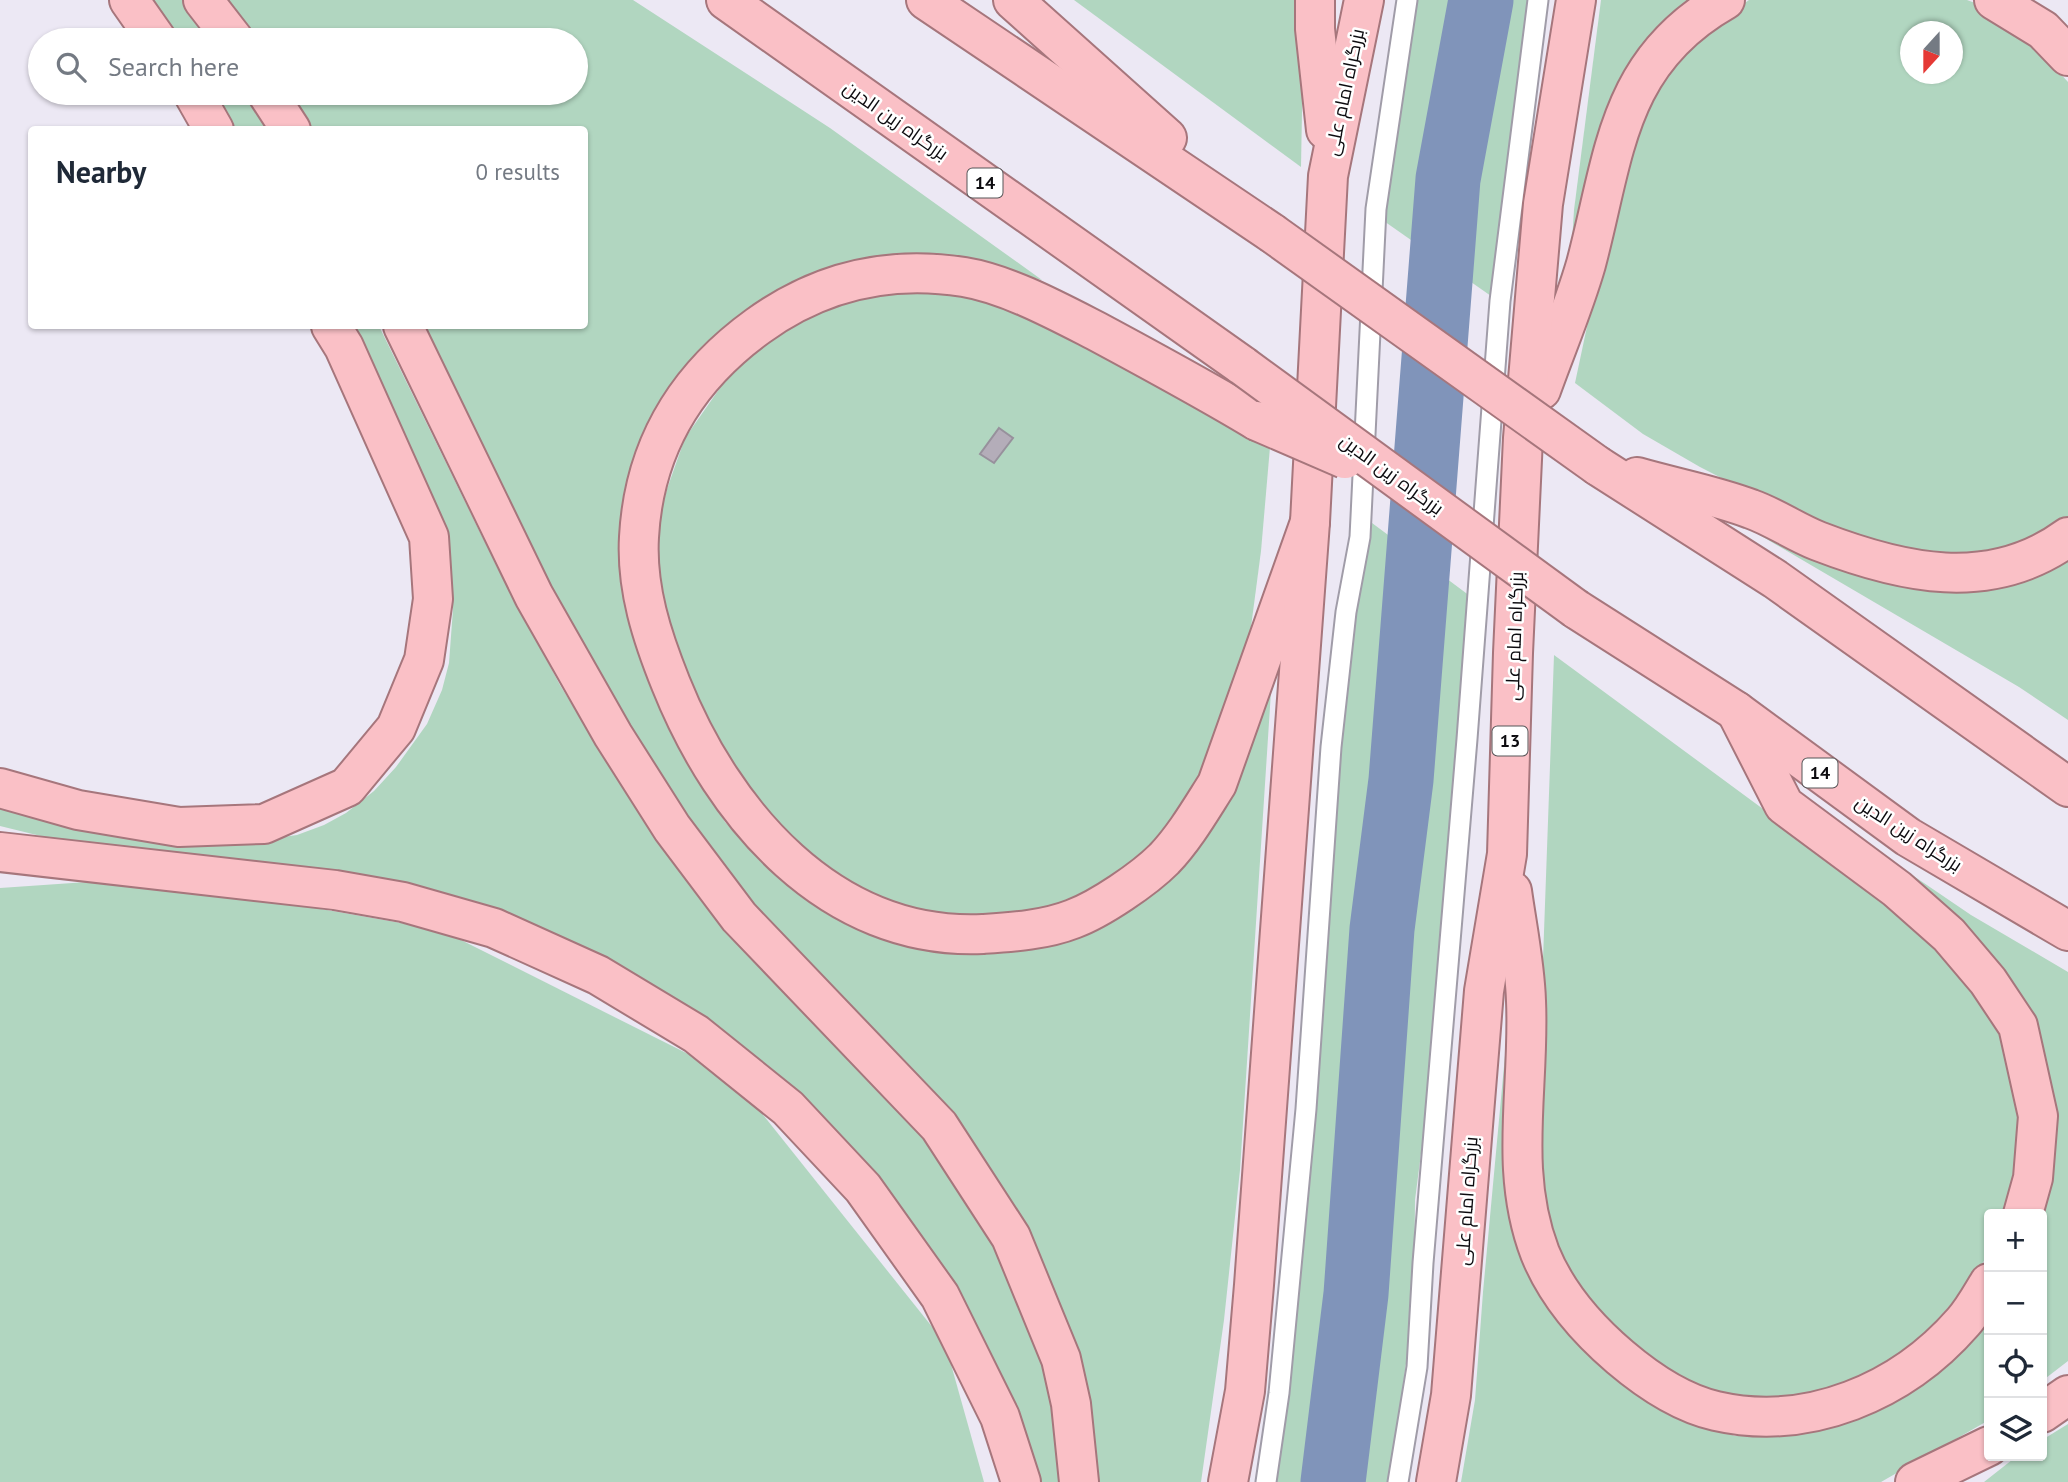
<!DOCTYPE html>
<meta charset="utf-8">
<style>
body{margin:0;font-family:"PT Sans",Cairo,sans-serif;background:#f6f6f7;color:#1f2937}
.controls{position:absolute;right:21px;bottom:21px;display:grid;overflow:hidden;border-radius:7px;box-shadow:0 2px 5px #0004}
.controls button{width:63px;height:63px;display:grid;place-items:center;padding:0;border:0;border-bottom:2px solid #e0e1e3;background:#fff;color:#1f2937;font:35px sans-serif}
.compass{position:absolute;left:1900px;top:21px;width:63px;height:63px;border-radius:50%;background:#fff;box-shadow:0 2px 5px #0004;rotate:201deg}
.list{margin:0;padding:0;list-style:none}
h2{display:flex;justify-content:space-between;align-items:center;height:91px;margin:0;padding:0 28px;font-size:30px}
h2 small{font-size:23px;font-weight:400;color:#747a83}
.icon{flex:none;width:38px;height:38px;fill:none;stroke:currentColor;stroke-width:2;stroke-linecap:round;stroke-linejoin:round}
.map{position:relative;flex:none;width:2068px;height:1482px;overflow:hidden}
.search{position:absolute;background:#fff;box-shadow:0 2px 5px #0004;left:28px;top:28px;width:560px;height:77px;display:flex;align-items:center;gap:18px;box-sizing:border-box;padding:0 24px;border-radius:38px;color:#747a83;font-size:26px}
.panel{position:absolute;background:#fff;box-shadow:0 2px 5px #0004;left:28px;top:126px;width:560px;height:203px;border-radius:7px}
.map>svg:first-child{display:block}
.green{fill:#b1d6c0;fill-rule:evenodd}
.lines{fill:none;stroke-linecap:round;stroke-linejoin:round}
.river{stroke:#8094ba;stroke-width:65}
.building{fill:#b4adb9;stroke:#97919c;stroke-width:2}
.service-casing{stroke:#a09ca8;stroke-width:23}
.trunk-casing{stroke:#a6767c;stroke-width:42}
.service{stroke:#fff;stroke-width:19}
.trunk{stroke:#fac0c6;stroke-width:38}
.trunk-bridge-casing{stroke:#a6767c;stroke-width:42;stroke-linecap:butt}
.trunk-bridge{stroke:#fac0c6;stroke-width:38}
.labels{text-anchor:middle;stroke-width:5;stroke-linejoin:round;paint-order:stroke}
.shield{fill:#fff;stroke:#555457;stroke-width:2}
.shield-label{font-size:18px;font-weight:bold;fill:#0c0b0f}
.street-label{font-size:19px;fill:#0c0b0f;stroke:#fff}
</style>
<div class="map">
<svg width="2068" height="1482" viewBox="0 0 2068 1482">
<rect width="100%" height="100%" fill="#ece8f4"/>
<g class="green">
<path d="M150,0h32l30,40h-33z"/>
<path d="M222,0h411l197,128 212,152 -70,-18h-122l-58,20 -68,48 -39,37 -29,47 -30,187 22,77 33,72 44,72 33,36 72,56 53,23 90,14 214,-92 17,-20 16,-25 52,-138 -32,494 -16,150 -23,162h-102c0,-16 -4,-32 -7,-48 -11,-68 -32,-131 -60,-194l-268,-318 -67,-87 -146,-235 -135,-274h168v-196l-276,-1 -22,-36h290v-53h-325z"/>
<path d="M1074,0h230l-3,167z"/>
<path d="M1416,0h116l-41,296 -110,-77z"/>
<path d="M1601,0h99l-130,275 4,-65z"/>
<path d="M1967,0l8,3 52,35 41,44v435l-62,33 -83,8 -145,-51 -78,-40 -57,-33 -68,-51 43,-202 27,-85 69,-71 35,-25zM1910,32h42v42h-42z"/>
<path d="M211,93h36l22,36h-35z"/>
<path d="M912,289l70,8 59,25 229,125 -9,104 -10,76 -18,59 -43,116 -54,59 -58,37 -49,15 -62,6 -62,-10 -85,-43 -61,-60 -56,-93 -30,-72 -16,-73v-40l10,-39 18,-51 51,-73 30,-25 62,-35 54,-13z"/>
<path d="M347,326h32l118,241 63,118 48,78 84,118 192,211 74,88 37,53 49,118 19,131h-27l-131,-262 -311,-260 -484,-107 -110,-27v-26l192,45h36l69,-10 27,-10 22,-12 28,-22 22,-24 31,-43 15,-34 7,-27 4,-54 -2,-25 -7,-48z"/>
<path d="M1729,517l94,43 245,-8v168l-49,-33z"/>
<path d="M1372,523l106,79 -22,146 -22,304 -19,148 -1,104 -24,178h-114l14,-94 21,-237 37,-495z"/>
<path d="M1554,655l326,240 52,44 69,91 14,55 5,60 -12,69h-19v40l-28,39 -36,40 -39,34 -67,30 -90,2 -73,-33 -59,-51 -34,-57 -21,-58 -1,-185z"/>
<path d="M1790,792l181,123 97,57v389l-26,20v-164l3,-6 11,-65 -2,-50 -22,-76z"/>
<path d="M145,878l296,52 291,146 213,267 39,139h-984v-594z"/>
<path d="M1511,991v211l156,208 68,26h51l38,-6 51,-23 114,-102v115l-108,62h-420l14,-82 8,-108z"/>
<path d="M2068,1424v58h-84l33,-26h25v-16z"/>
</g>
<g class="lines">
<path class="river" d="M1333,1482l23,-188 26,-365 19,-149 47,-601 33,-179"/>
</g>
<path class="building" d="M999,428l14,10 -19,25 -14,-9z"/>
<g class="lines">
<defs>
<g id="service">
<path d="M1266,1482l13,-89 27,-284 25,-362 15,-135 14,-75 16,-328 31,-209"/>
<path d="M1398,1482l19,-115 6,-104 44,-524 33,-438 38,-301"/>
</g>
<g id="trunk">
<path d="M129,0l28,40"/>
<path d="M203,0l31,40"/>
<path d="M726,0l517,366"/>
<path d="M926,0l346,233"/>
<path d="M1013,0l154,138"/>
<path d="M1315,0v29l11,101"/>
<path d="M1994,0l49,30 25,26"/>
<path d="M193,93l21,37"/>
<path d="M267,93l24,37"/>
<path d="M403,326l131,270 79,139 59,93 67,89 200,209 72,111 50,122 10,45 8,78"/>
<path d="M1541,390c15,-42 33,-84 45,-126 29,-109 30,-202 139,-264"/>
<path d="M1257,421c-53,-32 -107,-61 -161,-90 -39,-20 -89,-47 -132,-54 -76,-12 -144,4 -206,49 -72,52 -114,121 -119,211 -3,51 13,100 32,147 52,130 159,257 312,250 30,-2 62,-4 90,-15 27,-10 71,-40 91,-60 21,-22 37,-50 53,-75l93,-262"/>
<path d="M1598,466l177,113 293,208"/>
<path d="M1637,477c38,11 77,18 114,32 23,8 44,23 67,32 83,32 172,53 250,-4"/>
<path d="M1576,609l160,102 172,126 160,94"/>
<path d="M1736,711l48,94 113,84 52,46 39,46 30,45 20,90 -5,62 -10,36"/>
<path d="M0,788l78,22 101,17 85,-3 83,-37 49,-59 28,-68 9,-61 -4,-62 -85,-190 -13,-21"/>
<path d="M0,852l335,38 68,12 91,26 104,47 98,59 92,74 75,80 77,108 60,121 21,65"/>
<path d="M1512,891c5,36 13,74 14,110 4,86 -18,169 14,252 17,42 46,75 80,104 27,23 61,46 96,54 92,21 186,-19 247,-89 10,-11 18,-26 26,-39"/>
<path d="M2042,1413l26,-18"/>
<path d="M1228,1482l17,-91 9,-106 56,-763 18,-346 36,-176"/>
<path d="M1436,1482l15,-87 33,-404 23,-137 6,-201 10,-215 20,-234 33,-204"/>
<path d="M1915,1482l74,-36"/>
</g>
</defs>
<use href="#service" class="service-casing"/>
<use href="#trunk" class="trunk-casing"/>
<use href="#service" class="service"/>
<use href="#trunk" class="trunk"/>
<defs>
<g id="trunk-bridge">
<path d="M1272,233l326,233"/>
<path d="M1243,366l333,243"/>
<path d="M1257,421l88,38"/>
</g>
</defs>
<use href="#trunk-bridge" class="trunk-bridge-casing"/>
<use href="#trunk-bridge" class="trunk-bridge"/>
</g>
<g class="labels">
<g class="shield">
<rect x="967.5" y="168.5" width="35" height="29" rx="5"/>
<rect x="1492.5" y="726.5" width="35" height="29" rx="5"/>
<rect x="1802.5" y="758.5" width="35" height="29" rx="5"/>
</g>
<g class="shield-label">
<text x="985" y="189">14</text>
<text x="1510" y="747">13</text>
<text x="1820" y="779">14</text>
</g>
<g class="street-label">
<text transform="translate(1344 92) rotate(-78)" y="7">بزرگراه امام علی</text>
<text transform="translate(896 120) rotate(35)" y="7">بزرگراه زین الدین</text>
<text transform="translate(1392 474) rotate(36)" y="7">بزرگراه زین الدین</text>
<text transform="translate(1514 636) rotate(-88)" y="7">بزرگراه امام علی</text>
<text transform="translate(1909 833) rotate(33)" y="7">بزرگراه زین الدین</text>
<text transform="translate(1466 1201) rotate(-86)" y="7">بزرگراه امام علی</text>
</g>
</g>
</svg>
<div class="controls">
<button>+</button>
<button>−</button>
<button><svg class="icon" aria-label="locate" viewBox="0 0 24 24"><circle cx="12" cy="12" r="6"/><path d="M12 2v4M12 18v4M2 12h4M18 12h4"/></svg></button>
<button><svg class="icon" aria-label="layers" viewBox="0 0 24 24"><path d="M12 4l9 5-9 5-9-5zM3 14l9 5 9-5"/></svg></button>
</div>
<svg class="compass" viewBox="-18 -18 36 36"><path d="M0-13l5 13h-10z" fill="#e53935"/><path d="M0 13l5-13h-10z" fill="#747a83"/></svg>
<div class="search"><svg class="icon" aria-label="search" viewBox="0 0 24 24"><circle cx="10" cy="10" r="6"/><path d="M15 15l6 6"/></svg>Search here</div>
<section class="panel">
<h2>Nearby<small>0 results</small></h2>
<ul class="list">
</ul>
</section>
</div>
